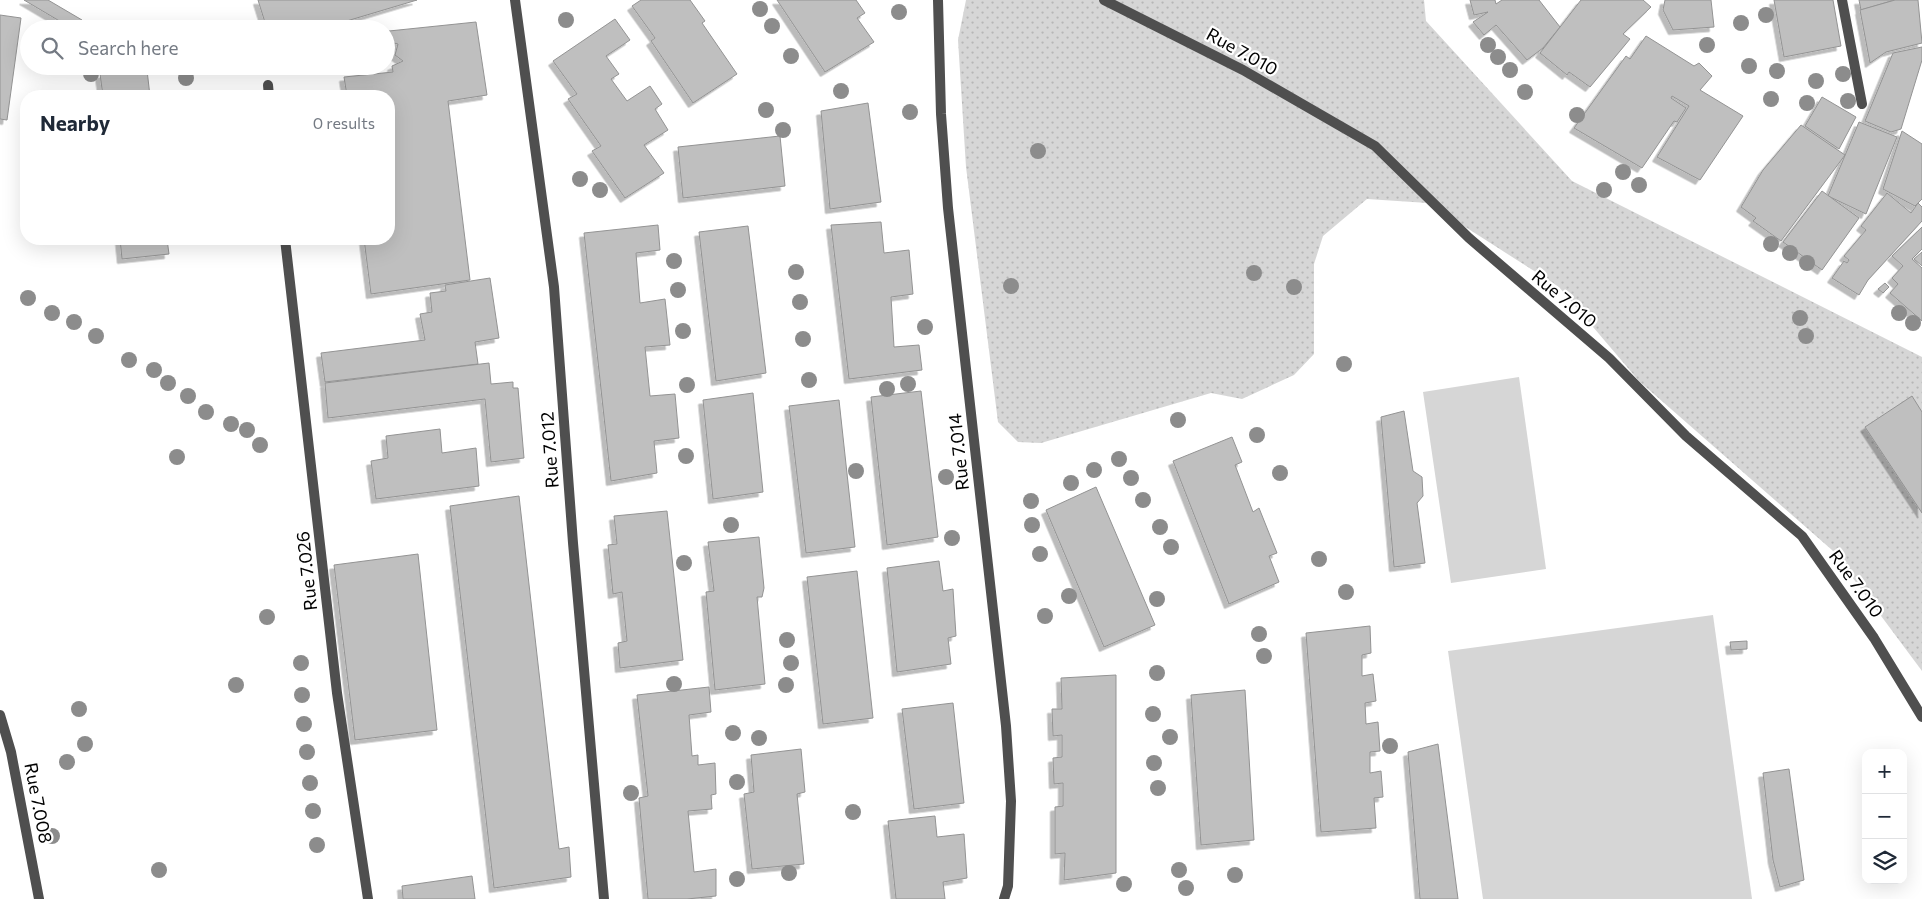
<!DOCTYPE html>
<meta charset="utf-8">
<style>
body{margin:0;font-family:Commissioner,sans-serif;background:#f6f6f7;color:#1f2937}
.controls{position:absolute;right:15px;bottom:15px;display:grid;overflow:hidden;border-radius:10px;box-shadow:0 5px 20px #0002}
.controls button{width:45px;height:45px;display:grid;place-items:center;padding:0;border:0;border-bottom:1px solid #e0e1e3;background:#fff;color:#1f2937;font:25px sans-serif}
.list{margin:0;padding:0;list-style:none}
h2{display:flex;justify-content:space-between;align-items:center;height:65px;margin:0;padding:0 20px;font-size:21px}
h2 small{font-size:16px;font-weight:400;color:#747a83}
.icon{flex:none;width:28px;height:28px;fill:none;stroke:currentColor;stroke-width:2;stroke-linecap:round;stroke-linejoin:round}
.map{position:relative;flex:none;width:1922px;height:899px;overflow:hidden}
.search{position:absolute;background:#fff;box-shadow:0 5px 20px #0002;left:20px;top:20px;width:375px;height:55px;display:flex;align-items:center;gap:12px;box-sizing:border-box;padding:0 18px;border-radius:28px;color:#747a83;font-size:19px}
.panel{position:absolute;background:#fff;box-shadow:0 5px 20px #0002;left:20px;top:90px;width:375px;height:155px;border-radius:20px}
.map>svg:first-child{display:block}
.grass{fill:url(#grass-dots)}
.park{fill:#d6d6d6}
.building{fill:#bfbfbf;stroke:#939393;filter:url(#shadow)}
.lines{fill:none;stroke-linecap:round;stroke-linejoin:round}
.minor{stroke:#4f4f4f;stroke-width:10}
.tree{fill:#8c8c8c}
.labels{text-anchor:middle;stroke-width:4.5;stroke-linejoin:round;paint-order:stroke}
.street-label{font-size:18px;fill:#000;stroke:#fff}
</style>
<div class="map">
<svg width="1922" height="899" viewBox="0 0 1922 899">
<defs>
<pattern id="grass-dots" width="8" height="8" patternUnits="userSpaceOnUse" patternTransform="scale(1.25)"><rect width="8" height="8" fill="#d6d6d6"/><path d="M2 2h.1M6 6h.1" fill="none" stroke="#b6b6b6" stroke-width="1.8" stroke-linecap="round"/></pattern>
<filter id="shadow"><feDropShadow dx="-4.5" dy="4.5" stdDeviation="0" flood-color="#0004"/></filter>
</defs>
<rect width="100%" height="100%" fill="#fff"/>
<path class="grass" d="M966,0h458l2,21 146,160 350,176v314l-90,-121 -193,-169 -80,-94 -131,-84 -61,-4 -44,37 -9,28v90l-20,21 -52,24 -31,-6 -170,50 -23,-1 -20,-20 -32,-255 -8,-127z"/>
<g class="park">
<path d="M1519,377l27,192 -95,14 -28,-191z"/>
<path d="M1713,615l39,284h-269l-35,-248z"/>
</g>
<g class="building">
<path d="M24,0h24l34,20 -6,9h-3z"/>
<path d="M258,0h159l-97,29h-53z"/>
<path d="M641,0h49l15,21 -3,2 35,51 -44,29 -42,-62 4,-3 -23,-32z"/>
<path d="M777,0h79l9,13 -8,5 17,24 -49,30z"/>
<path d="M1470,0h25l1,4 6,-4h37l21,27 -17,21 -16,12 -31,-35 -12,10 -11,-13 15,-10 -14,3z"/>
<path d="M1581,0h62l8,7 -28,27 7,5 -40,48 -21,-15 -2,3 -27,-22z"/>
<path d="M1665,0h46l3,27 -41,3 -10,-20z"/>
<path d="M1774,0h59l8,46 -57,11z"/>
<path d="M1859,0h36l-34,10z"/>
<path d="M1895,0h23l4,43 -36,9 -16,11 -10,-53z"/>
<path d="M0,15l21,3 -14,102 -7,-1z"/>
<path d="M615,19l15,21 -24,16 13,18 -8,5 16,22 23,-15 12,18 -7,5 13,21 -24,15 20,28 -39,25 -33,-47 9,-5 -33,-47 9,-5 -24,-33z"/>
<path d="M476,22l11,73 -39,6 22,179 -99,14 -7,-55h25v-143h-42l-3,-19 49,-5 -1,-6 11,-5 -8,-6 3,-11 -8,-2 -1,-11z"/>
<path d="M1646,36l48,30 5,-3 13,13 -12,14 43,26 -43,64 -43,-23 32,-51 -17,-10 -1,2 15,10 -9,14 -3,-1 -32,47 -68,-40 52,-72 4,3z"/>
<path d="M1922,47v13l-21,69 -10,3 -26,-11 28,-68z"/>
<path d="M147,70l3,26h-47l-3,-22z"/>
<path d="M1822,97l34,20 -17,32 -34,-23z"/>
<path d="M868,103l13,99 -51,7 -9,-98z"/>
<path d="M1859,122l38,15 -31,77 -38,-18z"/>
<path d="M1801,125l44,30 -64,86 -28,-20 3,-3 -15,-11 22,-37z"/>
<path d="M1902,131l20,13v55l-7,7 -32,-17z"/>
<path d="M780,136l5,50 -102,12 -5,-51z"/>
<path d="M1822,191l37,27 -37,52 -39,-28z"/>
<path d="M1887,193l24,20 7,-10 4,4v14l-54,59 -9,15 -27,-17 12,-17 3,2 2,-3 -5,-4 22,-26 -5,-4z"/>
<path d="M881,222l3,31 25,-3 4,44 -22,3 3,50 25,-2 3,25 -73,9 -18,-154z"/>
<path d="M658,225l2,25 -24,3 4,50 25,-4 5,46 -25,2 5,49 25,-2 4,44 -25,3 3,32 -46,8 -27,-248z"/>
<path d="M748,226l18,147 -50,8 -17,-149z"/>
<path d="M1922,227v22l-10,10 10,9v53l-32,-28 8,-9 -6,-6 11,-12 -11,-10z"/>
<path d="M120,239h47l2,15 -47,5z"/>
<path d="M1922,252v14l-8,-7z"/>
<path d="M490,278l9,60 -24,4 3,22 -153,18 -4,-29 104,-13 -5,-26 12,-2 -2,-19 16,-2 -1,-6z"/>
<path d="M1885,283l4,4 -6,6 -5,-4z"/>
<path d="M489,363l2,21 22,-2v6h5l6,70 -33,4 -6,-63 -157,19 -3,-35z"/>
<path d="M921,391l17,146 -51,8 -16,-148z"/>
<path d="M753,393l10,99 -50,7 -10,-99z"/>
<path d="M1912,396l10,16v101l-57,-86z"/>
<path d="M839,400l16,147 -49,6 -17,-147z"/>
<path d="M1404,411l9,60 9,6 1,19 -6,7 8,60 -31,4 -13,-150z"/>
<path d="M440,429l2,24 34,-5 3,38 -103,13 -5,-38 17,-3 -2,-22z"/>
<path d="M1232,437l10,25 -7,3 18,47 6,-4 18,45 -8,3 10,26 -50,22 -56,-143z"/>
<path d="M1096,487l59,138 -51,22 -58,-137z"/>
<path d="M519,496l40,353 10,-2 2,30 -77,11 -44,-382z"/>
<path d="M667,511l16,149 -63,8 -2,-25 9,-2 -5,-49 -9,2 -5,-49 9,-1 -3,-28z"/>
<path d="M759,537l5,51 -2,9h-5l8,87 -50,6 -9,-98 8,-1 -6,-49z"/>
<path d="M418,554l19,176 -82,10 -21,-175z"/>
<path d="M939,561l4,30 10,-2 3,47 -8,2 3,26 -54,8 -10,-104z"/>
<path d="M857,571l16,147 -50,6 -16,-147z"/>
<path d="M1370,626l1,27 -9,2v21l11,-2 3,27 -11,2 1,21 12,-2 2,29 -10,1v21l11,-2 2,26 -9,1 2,30 -55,4 -15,-199z"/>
<path d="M1747,641v8l-16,1 -1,-8z"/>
<path d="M1116,675v198l-52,7 1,-27 -10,1v-47l8,-1v-23l-9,1 -1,-26 9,-1v-22l-9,1 -1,-27h10l-1,-31z"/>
<path d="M709,687l2,25 -22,3 3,41 6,-1v10l17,-2 1,31 -5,1 1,14 -24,2 6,61 22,-3v27l-29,3h-39l-9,-101 9,-2 -11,-101z"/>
<path d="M1245,690l9,150 -53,5 -10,-150z"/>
<path d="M953,703l11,100 -50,6 -12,-100z"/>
<path d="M1438,744l20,155h-38l-12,-147z"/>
<path d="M801,749l4,43 -8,2 7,70 -52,5 -8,-75 10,-2 -3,-37z"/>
<path d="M1789,769l15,111 -24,7 -7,-27 -10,-87z"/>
<path d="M935,816l2,21 27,-3 3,44 -24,4 2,17h-49l-8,-78z"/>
<path d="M472,876l3,23h-72l-1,-13z"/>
</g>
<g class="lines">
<g class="minor">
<path d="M515,0l39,287 19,256 31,356"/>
<path d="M938,0l3,114 7,94 58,518 5,75 -3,85 -4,13"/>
<path d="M1104,0l139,70 132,76 94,92 140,120 77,78 116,100 72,102 48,79"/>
<path d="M1842,0l20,104"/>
<path d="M268,85l1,11"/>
<path d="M285,239l52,454 31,206"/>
<path d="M0,715l11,37 28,147"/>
</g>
</g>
<g class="tree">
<circle cx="760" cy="9" r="8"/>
<circle cx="899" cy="12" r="8"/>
<circle cx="1766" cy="15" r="8"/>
<circle cx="566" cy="20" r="8"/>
<circle cx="1741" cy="23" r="8"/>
<circle cx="772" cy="26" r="8"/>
<circle cx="1488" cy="45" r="8"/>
<circle cx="1707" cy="45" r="8"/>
<circle cx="791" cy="56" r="8"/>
<circle cx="1498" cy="57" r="8"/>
<circle cx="1749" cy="66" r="8"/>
<circle cx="1510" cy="70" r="8"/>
<circle cx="1777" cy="71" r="8"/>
<circle cx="91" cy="74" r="8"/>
<circle cx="1843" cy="74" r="8"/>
<circle cx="186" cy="78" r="8"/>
<circle cx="1816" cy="81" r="8"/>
<circle cx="841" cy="91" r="8"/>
<circle cx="1525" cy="92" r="8"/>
<circle cx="1771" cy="99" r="8"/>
<circle cx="1848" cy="101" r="8"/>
<circle cx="1807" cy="103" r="8"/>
<circle cx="766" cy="110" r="8"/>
<circle cx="910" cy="112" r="8"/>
<circle cx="1577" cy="115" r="8"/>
<circle cx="783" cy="130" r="8"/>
<circle cx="1038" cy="151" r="8"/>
<circle cx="1623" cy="172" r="8"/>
<circle cx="580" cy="179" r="8"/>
<circle cx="1639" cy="185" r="8"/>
<circle cx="600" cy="190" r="8"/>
<circle cx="1604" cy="190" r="8"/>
<circle cx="1771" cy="244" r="8"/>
<circle cx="1790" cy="253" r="8"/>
<circle cx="674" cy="261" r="8"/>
<circle cx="1807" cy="263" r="8"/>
<circle cx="796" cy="272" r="8"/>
<circle cx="1254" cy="273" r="8"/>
<circle cx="1011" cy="286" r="8"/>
<circle cx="1294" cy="287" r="8"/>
<circle cx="678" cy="290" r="8"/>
<circle cx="28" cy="298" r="8"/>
<circle cx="800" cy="302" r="8"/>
<circle cx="52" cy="313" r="8"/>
<circle cx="1899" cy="313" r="8"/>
<circle cx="1800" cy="318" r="8"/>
<circle cx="74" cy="322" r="8"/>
<circle cx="1913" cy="323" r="8"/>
<circle cx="925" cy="327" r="8"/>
<circle cx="683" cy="331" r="8"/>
<circle cx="96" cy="336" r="8"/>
<circle cx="1806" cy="336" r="8"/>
<circle cx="803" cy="339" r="8"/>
<circle cx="129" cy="360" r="8"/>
<circle cx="1344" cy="364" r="8"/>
<circle cx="154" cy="370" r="8"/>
<circle cx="809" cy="380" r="8"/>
<circle cx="168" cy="383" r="8"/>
<circle cx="908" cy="384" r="8"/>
<circle cx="687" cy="385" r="8"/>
<circle cx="887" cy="389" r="8"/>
<circle cx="188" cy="396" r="8"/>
<circle cx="206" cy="412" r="8"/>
<circle cx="1178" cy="420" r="8"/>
<circle cx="231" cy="424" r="8"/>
<circle cx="247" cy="430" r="8"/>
<circle cx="1257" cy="435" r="8"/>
<circle cx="260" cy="445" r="8"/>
<circle cx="686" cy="456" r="8"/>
<circle cx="177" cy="457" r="8"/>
<circle cx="1119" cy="459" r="8"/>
<circle cx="1094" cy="470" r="8"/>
<circle cx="856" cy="471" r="8"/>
<circle cx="1280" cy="473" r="8"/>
<circle cx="946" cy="477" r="8"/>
<circle cx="1131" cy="478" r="8"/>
<circle cx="1071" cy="483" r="8"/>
<circle cx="1143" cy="500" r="8"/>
<circle cx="1031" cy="501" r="8"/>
<circle cx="731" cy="525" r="8"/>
<circle cx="1032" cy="525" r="8"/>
<circle cx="1160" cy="527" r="8"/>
<circle cx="952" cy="538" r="8"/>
<circle cx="1171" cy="547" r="8"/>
<circle cx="1040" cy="554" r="8"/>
<circle cx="1319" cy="559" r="8"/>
<circle cx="684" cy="563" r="8"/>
<circle cx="1346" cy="592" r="8"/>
<circle cx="1069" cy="596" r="8"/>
<circle cx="1157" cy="599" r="8"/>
<circle cx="1045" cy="616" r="8"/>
<circle cx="267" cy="617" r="8"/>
<circle cx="1259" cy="634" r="8"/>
<circle cx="787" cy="640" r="8"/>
<circle cx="1264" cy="656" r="8"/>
<circle cx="301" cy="663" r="8"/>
<circle cx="791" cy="663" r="8"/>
<circle cx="1157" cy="673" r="8"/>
<circle cx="674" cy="684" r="8"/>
<circle cx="236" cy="685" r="8"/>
<circle cx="786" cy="685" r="8"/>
<circle cx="302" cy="695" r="8"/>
<circle cx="79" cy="709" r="8"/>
<circle cx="1153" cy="714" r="8"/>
<circle cx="304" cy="724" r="8"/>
<circle cx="733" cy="733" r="8"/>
<circle cx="1170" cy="737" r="8"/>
<circle cx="759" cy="738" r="8"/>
<circle cx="85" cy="744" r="8"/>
<circle cx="1390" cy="746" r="8"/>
<circle cx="307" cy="752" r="8"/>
<circle cx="67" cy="762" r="8"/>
<circle cx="1154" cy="763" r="8"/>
<circle cx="737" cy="782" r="8"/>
<circle cx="310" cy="783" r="8"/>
<circle cx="1158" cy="788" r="8"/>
<circle cx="631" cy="793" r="8"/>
<circle cx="313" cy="811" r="8"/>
<circle cx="853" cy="812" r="8"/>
<circle cx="52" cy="836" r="8"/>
<circle cx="317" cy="845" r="8"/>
<circle cx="159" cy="870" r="8"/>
<circle cx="1179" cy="870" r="8"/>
<circle cx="789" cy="873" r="8"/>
<circle cx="1235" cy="875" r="8"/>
<circle cx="737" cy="879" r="8"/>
<circle cx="1124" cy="884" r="8"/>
<circle cx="1186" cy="888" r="8"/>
</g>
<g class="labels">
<g class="street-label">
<text transform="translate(1242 52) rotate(29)" y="6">Rue 7.010</text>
<text transform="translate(1564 299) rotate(40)" y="6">Rue 7.010</text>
<text transform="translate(550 450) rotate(-94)" y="6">Rue 7.012</text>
<text transform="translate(959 452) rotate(-96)" y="6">Rue 7.014</text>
<text transform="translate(307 571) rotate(-96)" y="6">Rue 7.026</text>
<text transform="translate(1856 584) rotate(54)" y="6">Rue 7.010</text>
<text transform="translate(38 803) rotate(79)" y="6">Rue 7.008</text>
</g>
</g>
</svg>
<div class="controls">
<button>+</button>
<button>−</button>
<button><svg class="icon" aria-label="layers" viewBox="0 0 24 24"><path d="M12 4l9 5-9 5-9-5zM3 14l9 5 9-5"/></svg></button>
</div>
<div class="search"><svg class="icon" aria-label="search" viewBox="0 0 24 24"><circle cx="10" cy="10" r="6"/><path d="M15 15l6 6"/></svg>Search here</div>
<section class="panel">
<h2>Nearby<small>0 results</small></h2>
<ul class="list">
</ul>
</section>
</div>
